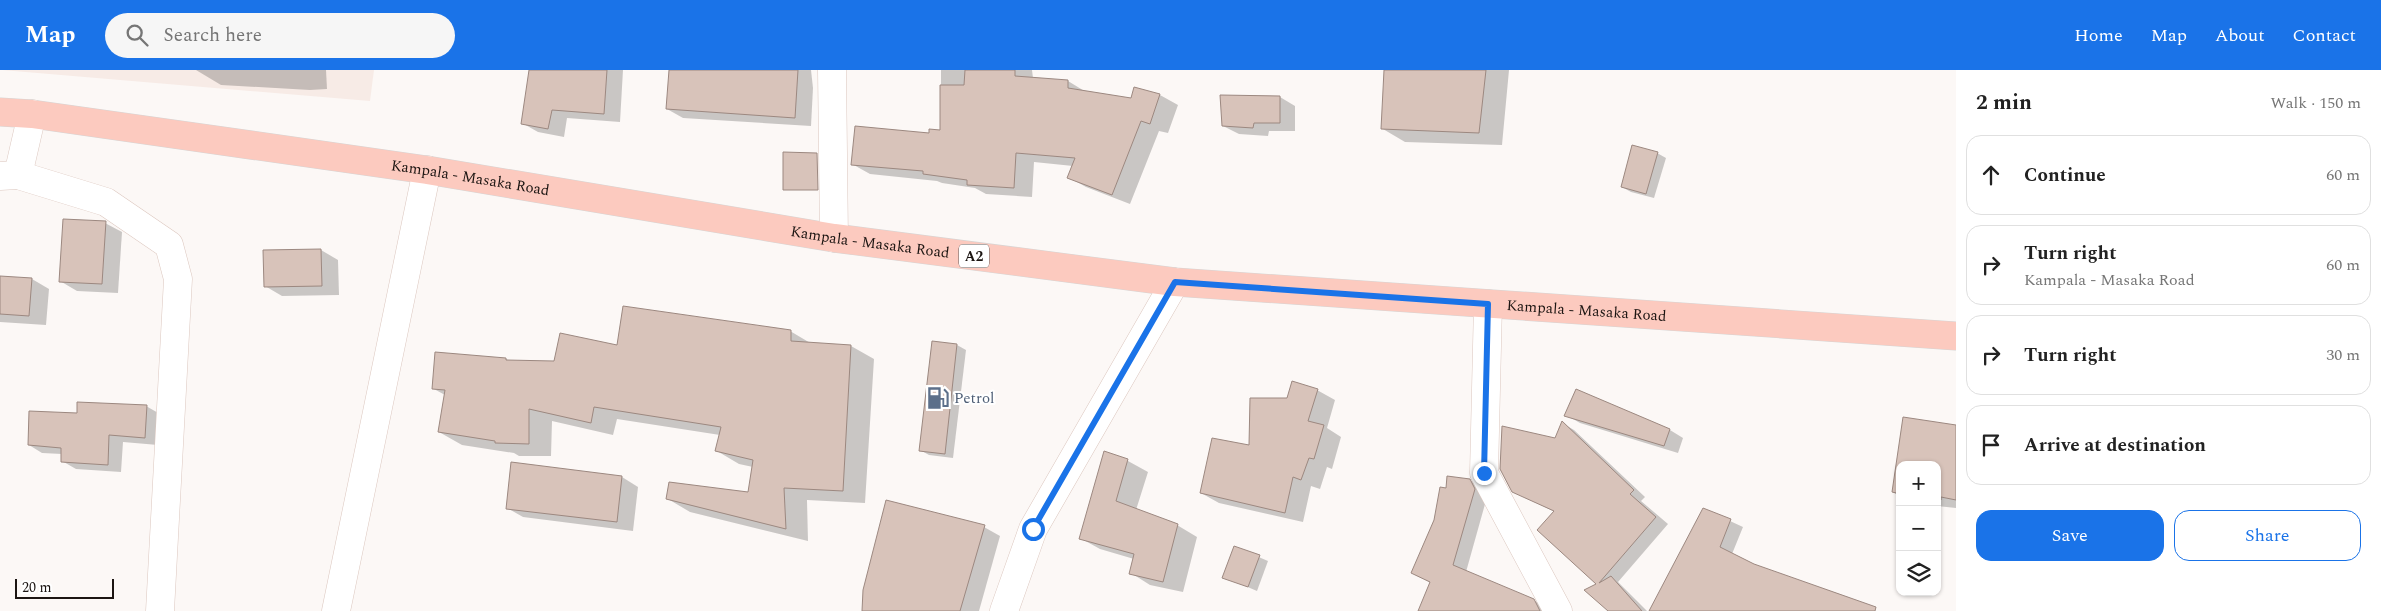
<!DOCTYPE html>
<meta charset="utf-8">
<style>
body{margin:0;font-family:Spectral,serif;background:#f6f6f6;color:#222}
.controls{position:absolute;right:15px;bottom:15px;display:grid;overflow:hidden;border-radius:10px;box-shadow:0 1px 4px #0004}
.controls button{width:45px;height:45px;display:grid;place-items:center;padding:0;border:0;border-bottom:1px solid #e0e0e0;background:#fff;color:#222;font:25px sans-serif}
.scale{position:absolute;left:15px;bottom:12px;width:99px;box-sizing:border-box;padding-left:5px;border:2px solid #1c1512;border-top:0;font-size:14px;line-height:18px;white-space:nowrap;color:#1c1512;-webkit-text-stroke:4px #fff;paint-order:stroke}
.stop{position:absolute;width:15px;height:15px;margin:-11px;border:4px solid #1a73e8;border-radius:50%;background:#fff}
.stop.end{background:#1a73e8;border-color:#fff;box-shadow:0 1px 5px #0008}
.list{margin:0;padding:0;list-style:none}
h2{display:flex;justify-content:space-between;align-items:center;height:65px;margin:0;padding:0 20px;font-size:21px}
h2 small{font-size:16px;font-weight:400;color:#767676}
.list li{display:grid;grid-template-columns:32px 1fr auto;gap:15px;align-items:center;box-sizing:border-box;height:80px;margin:0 10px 10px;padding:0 10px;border:1px solid #e0e0e0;border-radius:15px}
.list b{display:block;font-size:19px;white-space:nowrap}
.list p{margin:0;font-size:16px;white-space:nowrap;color:#767676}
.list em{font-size:16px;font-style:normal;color:#767676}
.actions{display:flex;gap:10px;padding:15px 20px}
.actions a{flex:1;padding:11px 0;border:1px solid #1a73e8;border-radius:15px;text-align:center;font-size:18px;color:#1a73e8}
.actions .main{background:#1a73e8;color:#fff}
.icon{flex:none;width:28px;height:28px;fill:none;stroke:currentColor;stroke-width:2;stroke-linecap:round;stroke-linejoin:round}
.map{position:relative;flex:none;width:1956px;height:541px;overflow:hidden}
header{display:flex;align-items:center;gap:30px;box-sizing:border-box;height:70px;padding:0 25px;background:#1a73e8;color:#fff}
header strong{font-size:24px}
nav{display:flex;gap:28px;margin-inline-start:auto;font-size:18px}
.search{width:350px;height:45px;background:#f6f6f6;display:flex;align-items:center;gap:12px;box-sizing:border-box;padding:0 18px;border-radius:28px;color:#767676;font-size:19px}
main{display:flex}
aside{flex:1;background:#fff}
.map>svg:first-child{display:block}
.built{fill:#f7ebe6}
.shadow{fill:#0003}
.building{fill:#d8c3ba;stroke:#9c8880}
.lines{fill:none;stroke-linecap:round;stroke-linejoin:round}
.minor-casing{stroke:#dcc7bf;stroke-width:29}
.primary-casing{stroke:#d6d5d4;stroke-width:29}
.minor{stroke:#fff;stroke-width:28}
.primary{stroke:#fccabf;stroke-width:28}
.route{stroke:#1a73e8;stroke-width:6}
.labels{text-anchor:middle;stroke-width:4;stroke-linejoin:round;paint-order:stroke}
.shield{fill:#fff;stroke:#605b59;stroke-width:1}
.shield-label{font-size:14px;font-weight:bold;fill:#1c1512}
.street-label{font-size:15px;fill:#1c1512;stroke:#fff}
.service-label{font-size:15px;fill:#4e5e75;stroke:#fff;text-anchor:start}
</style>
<header>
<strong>Map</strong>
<div class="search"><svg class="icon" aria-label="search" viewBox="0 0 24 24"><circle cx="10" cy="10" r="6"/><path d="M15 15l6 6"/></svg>Search here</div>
<nav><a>Home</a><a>Map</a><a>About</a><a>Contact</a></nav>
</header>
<main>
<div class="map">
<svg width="1956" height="541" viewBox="0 0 1956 541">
<rect width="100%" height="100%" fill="#fcf8f6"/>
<path class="built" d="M2,0h372l-4,31z"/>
<g class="shadow">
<path d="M196,0h130l1,19 -17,1 -89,-5z"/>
<path d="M530,0h93l-3,52 -53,-4 -3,19 -26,-5 -16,-9z"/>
<path d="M670,0h141l2,18 -2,38 -128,-8 -16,-9z"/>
<path d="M941,0h91l1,8 35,3 18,11 46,8 3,-11 25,6 18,10 -10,28 -9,-2 -29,73 -44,-17 -18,-10 5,-11 -39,-4 -2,35 -46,-3 -11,-6 -33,-5 -5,-2 -67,-7 -18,-10 89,-32z"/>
<path d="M1385,0h124l-7,75 -97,-3 -22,-13z"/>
<path d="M1280,27l15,9v25h-26l-1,5 -29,-2 -16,-8z"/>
<path d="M1657,83l9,5 -12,40 -23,-6 -9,-5z"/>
<path d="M105,153l17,9 -4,61 -41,-2 -17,-10z"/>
<path d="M321,180l17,10 1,35 -57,1 -17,-10z"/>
<path d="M0,207l32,2 17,10 -3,36 -46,-3z"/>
<path d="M790,261l22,13 39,2 23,13 -9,144 -58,-3 1,41 -118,-29 -22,-13 81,-6 4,-26 -14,-3 -22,-13 3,-16 -103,-16 -4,16 -61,-14 -1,35h-32l-5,-3 -52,-8 -23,-13 6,-37 -11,-6 72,-30 4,2 45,1 63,-16z"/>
<path d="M933,273l24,2 9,5 -13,108 -24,-3 -9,-5z"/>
<path d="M1317,320l18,10 -8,28 14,9 -9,32 -5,-2 -7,22 -9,-3 -8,36 -84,-19 -18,-10 49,-47 38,-47z"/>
<path d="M146,336l14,8 -2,31 -35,-3 -2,30 -45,-3 -14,-8v-7l-20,-1 -13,-8z"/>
<path d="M1566,345l104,15 13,8 -5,15 -98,-30z"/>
<path d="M1904,348l52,8v82l-19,-2v-41h-37v31l-7,-4z"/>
<path d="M1562,353l12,7 71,67 -4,4 27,23 -50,58 29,29h-38l-11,-27 -43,-72 -42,-21 43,-52z"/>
<path d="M1105,383l23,8 20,11 -12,38 41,15 20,12 -14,55 -33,-7 -19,-12 3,-14 -34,-10 -20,-11z"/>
<path d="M512,394l110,13 16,10 -5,44 -110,-14 -16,-9z"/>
<path d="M1469,410l13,8 5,9 -21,75 67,28 13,7 2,4h-128l11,-28 -19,-10 35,-83z"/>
<path d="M1704,439l39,18 -11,27 21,11 95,32 13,7 -3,7h-207z"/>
<path d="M984,457l16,9 -21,75h-116z"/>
<path d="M1235,477l33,14 -11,30 -33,-14z"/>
</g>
<g class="building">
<path d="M529,0h78l-3,44 -52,-4 -4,19 -27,-5z"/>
<path d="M669,0h129l-3,48 -129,-9z"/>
<path d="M965,0h50v6l53,4v8l63,10 3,-11 26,7 -10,30 -9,-3 -29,74 -45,-17 8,-20 -59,-5 -2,35 -47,-3v-5l-44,-6v-3l-72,-6 4,-39 74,7v-4l11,1v-45h24z"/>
<path d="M1384,0h102l-7,63 -98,-4z"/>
<path d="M1220,25l60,1v27h-26l-1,5 -31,-2z"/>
<path d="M1632,75l26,7 -12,42 -25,-7z"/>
<path d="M783,82l34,1 1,37h-35z"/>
<path d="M63,149l43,2 -4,63 -43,-2z"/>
<path d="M321,179l1,37 -58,1 -1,-37z"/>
<path d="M0,206l32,2 -3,38 -29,-2z"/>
<path d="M623,236l168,24v11l60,4 -8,146 -59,-3 2,41 -120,-30 3,-17 79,10 5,-32 -38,-9 6,-24 -127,-20 -3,16 -62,-14v35l-34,-1v-2l-57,-9 7,-42 -13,-1 3,-37 71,6v2l48,1 6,-28 57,12z"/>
<path d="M932,271l25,3 -12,110 -26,-3z"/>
<path d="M1292,311l26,8 -10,32 16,4 -10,34 -5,-1 -8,22 -8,-3 -8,36 -85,-20 12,-55 37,7 1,-47h37z"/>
<path d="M1576,319l94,40 -6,17 -100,-30z"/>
<path d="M77,332l70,3 -2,33 -36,-3 -1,30 -47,-3v-14l-33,-3 1,-34 48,2z"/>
<path d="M1903,347l53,8v75l-15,-3v3l-4,-1v-34h-37v29l-8,-2z"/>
<path d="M1562,351l72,69 -4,4 26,23 -57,66 12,-7 31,35h-34l-24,-21 12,-6 -59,-54 17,-19 -42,-19 -12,-23 2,-43 53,12z"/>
<path d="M1104,381l24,8 -12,42 62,23 -15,58 -34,-8 5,-20 -55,-15z"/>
<path d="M511,392l111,14 -5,46 -111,-13z"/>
<path d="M1447,406l23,3 5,10 -22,76 81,34 6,12h-122l12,-29 -19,-9 23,-53 6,-33 6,1z"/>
<path d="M886,430l99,25 -25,86h-98l1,-21z"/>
<path d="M1703,438l28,11 -11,28 34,17 122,43 -1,4h-226z"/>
<path d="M1234,476l26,9 -12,32 -26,-9z"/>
</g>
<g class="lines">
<defs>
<g id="minor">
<path d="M832,0l2,168"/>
<path d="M18,105l14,-61"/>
<path d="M0,106l18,-1 88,27 63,43 9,34 -18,332"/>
<path d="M1488,234l-4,169 74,138"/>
<path d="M336,541l91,-441"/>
<path d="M1004,541l29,-82 142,-247"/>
</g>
<g id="primary">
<path id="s1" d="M0,42l32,2 395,56 407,68 341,44 781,54"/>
</g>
</defs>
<use href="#minor" class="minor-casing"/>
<use href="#primary" class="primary-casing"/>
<use href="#minor" class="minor"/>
<use href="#primary" class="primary"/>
</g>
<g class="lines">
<path class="route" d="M1033,459l142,-247 313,22 -4,169"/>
</g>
<defs>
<symbol id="fuel-bare" viewBox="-9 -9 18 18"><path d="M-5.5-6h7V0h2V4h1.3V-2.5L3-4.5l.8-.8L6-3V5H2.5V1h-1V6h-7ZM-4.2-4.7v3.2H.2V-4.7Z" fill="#5c6f8a" stroke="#fff" stroke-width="2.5" paint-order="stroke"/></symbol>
</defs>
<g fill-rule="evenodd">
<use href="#fuel-bare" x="922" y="312" width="32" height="32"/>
</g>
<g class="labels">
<rect class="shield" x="959" y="174.5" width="30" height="23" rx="4"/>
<g class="shield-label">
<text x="974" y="191">A2</text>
</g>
<g class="street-label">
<text dy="5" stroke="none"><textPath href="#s1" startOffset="475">Kampala - Masaka Road</textPath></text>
<text dy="5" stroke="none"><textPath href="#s1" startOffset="880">Kampala - Masaka Road</textPath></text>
<text dy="5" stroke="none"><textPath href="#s1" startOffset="1600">Kampala - Masaka Road</textPath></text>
</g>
<g class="service-label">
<text x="954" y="333">Petrol</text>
</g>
</g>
</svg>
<div class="controls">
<button>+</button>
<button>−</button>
<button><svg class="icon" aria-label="layers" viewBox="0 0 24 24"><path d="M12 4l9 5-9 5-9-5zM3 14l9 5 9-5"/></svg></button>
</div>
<div class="scale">20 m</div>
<div class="stop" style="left:1033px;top:459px"></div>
<div class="stop end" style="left:1484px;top:403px"></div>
</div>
<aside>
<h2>2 min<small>Walk · 150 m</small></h2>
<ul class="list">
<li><svg class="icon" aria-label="ahead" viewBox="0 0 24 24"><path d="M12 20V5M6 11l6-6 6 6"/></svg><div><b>Continue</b></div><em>60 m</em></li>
<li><svg class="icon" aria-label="right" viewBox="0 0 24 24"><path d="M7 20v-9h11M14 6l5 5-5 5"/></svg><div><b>Turn right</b><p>Kampala - Masaka Road</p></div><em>60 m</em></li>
<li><svg class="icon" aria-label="right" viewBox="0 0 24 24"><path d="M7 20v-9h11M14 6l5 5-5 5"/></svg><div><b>Turn right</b></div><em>30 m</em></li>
<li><svg class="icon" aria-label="arrive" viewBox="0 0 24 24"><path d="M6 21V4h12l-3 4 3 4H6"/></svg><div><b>Arrive at destination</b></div></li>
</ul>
<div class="actions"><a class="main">Save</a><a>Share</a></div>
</aside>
</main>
